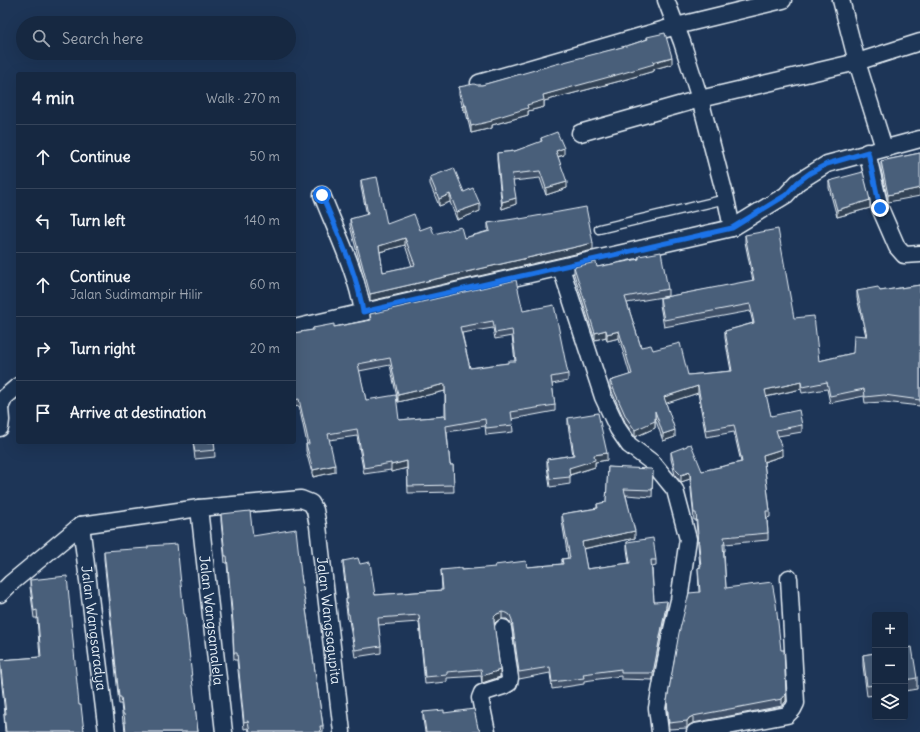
<!DOCTYPE html>
<meta charset="utf-8">
<style>
body{margin:0;font-family:Delius,sans-serif;background:#23344c;color:#f1f3f6}
.controls{position:absolute;right:12px;bottom:12px;display:grid;overflow:hidden;border-radius:4px;box-shadow:0 4px 16px #0002}
.controls button{width:36px;height:36px;display:grid;place-items:center;padding:0;border:0;border-bottom:1px solid #35445a;background:#162841;color:#f1f3f6;font:20px sans-serif}
.stop{position:absolute;width:12px;height:12px;margin:-9px;border:3px solid #1a73e8;border-radius:50%;background:#fff}
.stop.end{background:#1a73e8;border-color:#fff;box-shadow:0 1px 4px #0008}
.list{margin:0;padding:0;list-style:none}
h2{display:flex;justify-content:space-between;align-items:center;height:52px;margin:0;padding:0 16px;font-size:17px}
h2 small{font-size:13px;font-weight:400;color:#9ea6b1}
.list li{display:grid;grid-template-columns:26px 1fr auto;gap:12px;align-items:center;box-sizing:border-box;height:64px;padding:0 16px;border-top:1px solid #35445a}
.list b{display:block;font-size:15px;white-space:nowrap}
.list p{margin:0;font-size:13px;white-space:nowrap;color:#9ea6b1}
.list em{font-size:13px;font-style:normal;color:#9ea6b1}
.icon{flex:none;width:22px;height:22px;fill:none;stroke:currentColor;stroke-width:2;stroke-linecap:round;stroke-linejoin:round}
.map{position:relative;flex:none;width:920px;height:732px;overflow:hidden}
.search{position:absolute;background:#162841;box-shadow:0 4px 16px #0002;left:16px;top:16px;width:280px;height:44px;display:flex;align-items:center;gap:10px;box-sizing:border-box;padding:0 14px;border-radius:22px;color:#9ea6b1;font-size:15px}
.panel{position:absolute;background:#162841;box-shadow:0 4px 16px #0002;left:16px;top:72px;width:280px;height:372px;border-radius:4px}
.map>svg:first-child{display:block}
.lines{fill:none;stroke-linecap:round;stroke-linejoin:round}
.service-casing{stroke:#e8f1f8;stroke-width:11}
.minor-casing{stroke:#e8f1f8;stroke-width:19}
.service{stroke:#1d3557;stroke-width:8}
.minor{stroke:#1d3557;stroke-width:16}
.wall{fill:#3f5169;stroke:#e8f1f8;fill-rule:evenodd}
.shaded-wall{fill:#334255;stroke:#e8f1f8}
.building{fill:#495e7a;stroke:#e8f1f8;fill-rule:evenodd}
.route{stroke:#1a73e8;stroke-width:5}
.labels{text-anchor:middle;stroke-width:3;stroke-linejoin:round;paint-order:stroke}
.street-label{font-size:14px;fill:#e8f1f8;stroke:#1d3557}
</style>
<div class="map">
<svg width="920" height="732" viewBox="0 0 920 732">
<rect width="100%" height="100%" fill="#1d3557"/>
<filter id="ink" filterUnits="userSpaceOnUse"><feTurbulence type="fractalNoise" baseFrequency=".025" numOctaves="2"/><feDisplacementMap in="SourceGraphic" scale="8" xChannelSelector="R" yChannelSelector="G"/><feConvolveMatrix kernelMatrix="1 2 1 2 8 2 1 2 1" color-interpolation-filters="sRGB"/></filter>
<g filter="url(#ink)">
<g class="lines">
<defs>
<path id="service" d="M599,229l127,-30"/>
<g id="minor">
<path d="M666,0l16,42 18,57 26,100 6,29"/>
<path d="M841,0l16,62 27,86"/>
<path d="M479,83l197,-57 107,-26"/>
<path d="M580,133l120,-34 157,-37 63,-20"/>
<path d="M867,152l13,56 17,39 7,8 16,-1"/>
<path d="M322,195c14,36 35,78 41,117"/>
<path d="M561,268l42,129 15,32 11,16 24,18 22,27 13,49 -9,61 -9,38 -13,70 3,24"/>
<path d="M294,328l438,-100 54,-33 12,-13 29,-18 93,-25"/>
<path d="M0,407l5,-10 13,-11"/>
<path d="M0,408l1,12 -1,8"/>
<path id="s1" d="M199,508l25,224"/>
<path id="s2" d="M81,525l118,-17 102,-9 10,4 4,7 3,16 24,206"/>
<path id="s3" d="M81,525l26,207"/>
<path d="M0,594l11,-11 70,-58"/>
<path d="M487,732l-7,-34 2,-5 22,-7 5,-3 1,-5 -7,-50"/>
<path d="M695,732l92,-17 6,-6 3,-6 -7,-125"/>
</g>
</defs>
<use href="#service" class="service-casing"/>
<use href="#minor" class="minor-casing"/>
<use href="#service" class="service"/>
<use href="#minor" class="minor"/>
</g>
<g class="wall">
<path d="M647,37l25,27 -18,5v2l-34,10 -76,20v6l-16,4v4l-36,10v3l-21,5 -5,-21h-2l-5,-18v-7l23,-2 148,-40 17,-6z"/>
<path d="M541,138l23,17 -6,2 9,31 -21,7 -6,-17 -27,3 3,23 -14,5 -5,-49v-7l18,-2 26,-9z"/>
<path d="M920,153l-32,49 -7,-33v-8z"/>
<path d="M430,177l34,15 16,19 -23,9 -7,-18 -11,4 -9,-22z"/>
<path d="M361,180l26,44 33,6 14,4 30,4 24,-7v-8l32,-4 73,31 -223,51 -20,-75v-7l17,-4 -6,-28zM405,245l7,21 -29,6 -3,-20z"/>
<path d="M829,181l41,27 -33,9 -8,-29z"/>
<path d="M745,235l74,126 34,-8 13,-17 -9,-38v-7h23l40,-6v121l-36,-4 -19,1 -1,-7 -34,7 -3,-14 -25,4 -1,-4 -35,8 5,19 31,9v7l-24,4 4,20 -18,6 6,49v6l-3,1 1,15v7l-43,4v7h-1l2,37 55,62 5,51 -4,5 -89,17 -4,2 -2,3 -18,1 -2,-21v-7l32,-109 -1,-24 2,-1 -4,-47h-2l-4,-41 -9,3 -6,-7 -4,-16v-7l31,19 39,-9 -7,-30 -28,5 -8,-44 -32,10 9,34 -12,4 -8,-23v10l-20,9 -9,-13 -16,-37v-6l20,-6 -11,-37 -12,3 -1,-4 -11,3 -21,-66v-7h23l42,-8v-3l29,33v7l-41,7 14,44 12,3 35,25 43,-4 -6,-33v-7l28,-8 -3,-12 -86,16 -4,-22v-7l93,-17 -8,-39z"/>
<path d="M523,311l45,63v7l-16,3 3,21v6l-43,8 1,13 -27,3 -1,-9 -38,6 3,33h3l1,27 -46,1 -1,-25 -16,4v-2l-27,4 -7,-38 -28,4 6,32 -22,5 -7,-26v-7h1l-8,-38 -5,1v-74l19,-3v-2l21,-1 36,-7v-6zM493,328l2,11 17,-3 3,25 -7,2 -38,5 -8,-35zM390,365l8,37 47,-11v25l-46,4 -33,-20 -7,-29z"/>
<path d="M568,418l39,42 -12,2v5l-25,8v9l-20,3 -3,-21v-7l26,-4 -5,-30z"/>
<path d="M193,442h21l1,15 -20,2z"/>
<path d="M608,467l45,4 -1,26 -26,-2 9,43 -52,11 4,20 42,-6 -2,-14v-7l29,18v6l-4,1 2,35 13,5 -14,73 -32,-1v-3l-37,5v3l-32,5 -2,-16 -31,6 -7,-52 -2,-5 -3,-3h-5l-5,2 -3,3v2l6,51 -18,6 -1,-7 -34,2v4l-22,2 -6,-62 -41,3 3,21v7l-26,4 -6,-37 -1,1 -2,-15v-7h1l-4,-32v-6l17,3 15,31 67,-5 -1,-20h21l33,-2v-3l32,2 35,-3v-5l6,-1 -6,-37v-7l35,-6v-4l9,-2z"/>
<path d="M221,514l32,22 48,39 22,151v6h-74l-1,-4 -4,1 -7,-69h-3l-1,-19v-8l-6,-70h-2l-4,-42z"/>
<path d="M104,551l80,63 14,118h-73l-1,-10h-1l-2,-18h-2l-15,-145z"/>
<path d="M30,580l49,125 5,27h-79l-1,-18h1l-5,-47v-7l40,-3 -3,-39h-3l-4,-31z"/>
<path d="M905,648l12,30v11l-12,2z"/>
<path d="M875,653v42l-8,1 -4,-30v-11z"/>
<path d="M423,712l21,1 34,15 3,4h-56l-2,-13z"/>
</g>
<g class="shaded-wall">
<path d="M672,57v7l-18,5v2l-34,10 -76,20v6l-16,4v4l-36,10v3l-21,5v-7l56,-21 16,-10z"/>
<rect x="464" y="105" width="2" height="7"/>
<path d="M564,148v7l-8,2v-6z"/>
<path d="M567,182v6l-21,7v-7z"/>
<path d="M920,188v8l-32,6v-7z"/>
<path d="M450,194v8l-11,4v-7z"/>
<path d="M516,198v6l-14,5v-7z"/>
<path d="M870,200v8l-33,9v-7z"/>
<path d="M480,204v7l-23,9v-8z"/>
<path d="M405,238v7l-26,7v-6z"/>
<path d="M593,243v7l-223,51v-7z"/>
<path d="M606,330v7l-11,3v-7z"/>
<path d="M619,331v7l-12,3v-7z"/>
<path d="M801,382v7l-36,8v-7z"/>
<path d="M445,384v7l-47,11v-7z"/>
<path d="M698,386v7l-34,11v-7z"/>
<path d="M655,411v17l-20,9v-7z"/>
<path d="M675,430v7l-12,4v-7z"/>
<path d="M782,449v7l-19,6v-7z"/>
<path d="M607,453v7l-12,2v5l-26,8v-7l25,-13z"/>
<path d="M407,461v7l-16,4v-7z"/>
<path d="M335,465v7l-22,5v-7z"/>
<path d="M690,472v7l-9,3v-7z"/>
<path d="M635,531v7l-53,11v-7z"/>
<path d="M667,601v6l-14,73v-7z"/>
<path d="M502,612v7l-5,2 -3,3v5v-12l3,-3z"/>
<path d="M500,670v7l-18,6v-7z"/>
<path d="M786,694v7l-4,5v-7z"/>
<path d="M693,716v7l-4,2 -2,3v-7l2,-3z"/>
</g>
<g class="building">
<path d="M665,33l7,24 -19,5 1,2 -34,10 -77,21 1,5 -17,5 1,3 -36,11v2l-21,5 -5,-21h-2l-5,-18 15,-3 3,1h5l74,-21 74,-19 18,-6 -1,-2z"/>
<path d="M557,132l7,16 -8,3 11,31 -21,6 -6,-17 -28,3 4,24 -14,4 -5,-49 18,-2 27,-10 -1,-3z"/>
<path d="M920,153v35l-32,7 -7,-34z"/>
<path d="M454,168l10,24 9,-4 7,16 -23,8 -7,-18 -11,5 -9,-22z"/>
<path d="M863,172l7,28 -33,10 -8,-29z"/>
<path d="M377,177l10,47 27,-10 6,16 11,-4 3,8 27,-7 3,11 26,-7 -2,-8 32,-5v1l66,-12 7,36 -223,51 -20,-75 18,-5 -7,-34zM405,238l10,27 -32,7 -4,-26z"/>
<path d="M778,229l16,89 20,-2 5,45 34,-8 1,-18 13,1 -10,-45 21,-4 2,4 40,-6v115l-36,-5 -19,2 -1,-8 -34,7 -3,-14 -25,5 -1,-5 -36,8 6,26 28,-6 3,15 -26,5 6,19 -19,6 7,56h-4l2,22 -44,4 1,7h-2l3,44 46,-6 4,22 5,46h3l2,44 -4,5 -89,17 -4,2 -2,3 -18,2 -2,-22 12,-68 10,-40 11,-1 -2,-24 3,-1 -5,-54h-2l-4,-41 -9,3 -6,-6 -4,-17 16,-6v-1l4,-1 11,27 40,-9 -8,-37 -28,5 -8,-44 -34,11 11,33 -12,4 -8,-23v10l-20,9 -9,-13 -16,-36 22,-7 -13,-43 -12,3 -1,-4 -11,3 -21,-66 22,-5 1,5 42,-8v-3l22,-4 7,37 -43,8 16,50 10,-2 2,5 27,-7 8,32 44,-4 -7,-40 29,-8 -4,-19 -86,16 -4,-22 94,-18 -9,-45z"/>
<path d="M516,280l7,31 31,-6 14,69 -17,3 4,28 -44,7 2,13 -27,3 -1,-9 -39,7 4,39h3l1,20 -46,1 -1,-25 -16,4v-2l-27,5 -7,-39 -29,5 7,31 -22,5 -7,-26h3l-10,-45 -5,1v-38h1l-1,-5v-24l19,-3v-2l21,-4v3l37,-7 -1,-6zM493,321l2,12 17,-3 4,31h-8v2l-38,5 -10,-41zM390,358l8,37 47,-11 1,34 -1,-2 -46,4 -3,-25 -30,5 -8,-36z"/>
<path d="M598,413l9,40 -13,2 1,5 -26,8 1,9 -20,2 -3,-20 27,-4 -6,-37z"/>
<path d="M193,442h21l1,8 -20,2z"/>
<path d="M608,467l43,2 2,2 -1,19 -28,-1 11,42 -53,11 5,27 43,-6 -3,-21 26,-4 3,22h-5l3,42 13,-1 -14,72h-32v-4l-38,5 1,4 -32,4 -2,-15 -31,5 -7,-52 -2,-5 -3,-2 -5,-1 -5,2 -3,3v5l6,48 -18,6 -1,-7 -34,3v3l-22,2 -6,-62 -41,3 3,28 -26,4 -6,-36h-1l-2,-15h2l-5,-38 15,-3 2,6 10,-2 5,33 68,-5 -2,-20 21,-2v2l33,-3v-2l31,-4 1,6 36,-3 -1,-5 8,-1 -8,-44 36,-6 -1,-4 9,-2z"/>
<path d="M250,511l3,25 43,-7 5,46 22,151h-3l1,6h-71l-2,-11 -4,1 -7,-69h-3l-1,-20h1l-7,-77h-2l-4,-42z"/>
<path d="M177,544l7,70h1l13,118h-72l-2,-18h-1l-2,-17h-2l-15,-146 44,-3v-2z"/>
<path d="M67,576l12,129h2l3,27h-78l-2,-18h2l-6,-54 41,-3 -4,-47 -3,1 -4,-31z"/>
<path d="M912,647l5,31 -12,2v-32z"/>
<path d="M875,653v32l-8,1 -4,-31z"/>
<path d="M474,709l4,19 3,4h-55l-3,-20 21,-2v3z"/>
</g>
</g>
<g class="lines" filter="url(#ink)">
<path class="route" d="M322,195c15,37 35,77 41,117l369,-84 54,-33 12,-13 12,-9 17,-9 41,-12 12,56"/>
</g>
<g class="labels">
<g class="street-label">
<text dy="5" stroke="none"><textPath href="#s1" startOffset="113">Jalan Wangsamalela</textPath></text>
<text dy="5" stroke="none"><textPath href="#s2" startOffset="352">Jalan Wangsagupita</textPath></text>
<text dy="5" stroke="none"><textPath href="#s3" startOffset="104">Jalan Wangsaradya</textPath></text>
</g>
</g>
</svg>
<div class="controls">
<button>+</button>
<button>−</button>
<button><svg class="icon" aria-label="layers" viewBox="0 0 24 24"><path d="M12 4l9 5-9 5-9-5zM3 14l9 5 9-5"/></svg></button>
</div>
<div class="stop" style="left:322px;top:195px"></div>
<div class="stop end" style="left:880px;top:208px"></div>
<div class="search"><svg class="icon" aria-label="search" viewBox="0 0 24 24"><circle cx="10" cy="10" r="6"/><path d="M15 15l6 6"/></svg>Search here</div>
<section class="panel">
<h2>4 min<small>Walk · 270 m</small></h2>
<ul class="list">
<li><svg class="icon" aria-label="ahead" viewBox="0 0 24 24"><path d="M12 20V5M6 11l6-6 6 6"/></svg><div><b>Continue</b></div><em>50 m</em></li>
<li><svg class="icon" aria-label="left" viewBox="0 0 24 24"><path d="M17 20v-9H6M10 6l-5 5 5 5"/></svg><div><b>Turn left</b></div><em>140 m</em></li>
<li><svg class="icon" aria-label="ahead" viewBox="0 0 24 24"><path d="M12 20V5M6 11l6-6 6 6"/></svg><div><b>Continue</b><p>Jalan Sudimampir Hilir</p></div><em>60 m</em></li>
<li><svg class="icon" aria-label="right" viewBox="0 0 24 24"><path d="M7 20v-9h11M14 6l5 5-5 5"/></svg><div><b>Turn right</b></div><em>20 m</em></li>
<li><svg class="icon" aria-label="arrive" viewBox="0 0 24 24"><path d="M6 21V4h12l-3 4 3 4H6"/></svg><div><b>Arrive at destination</b></div></li>
</ul>
</section>
</div>
